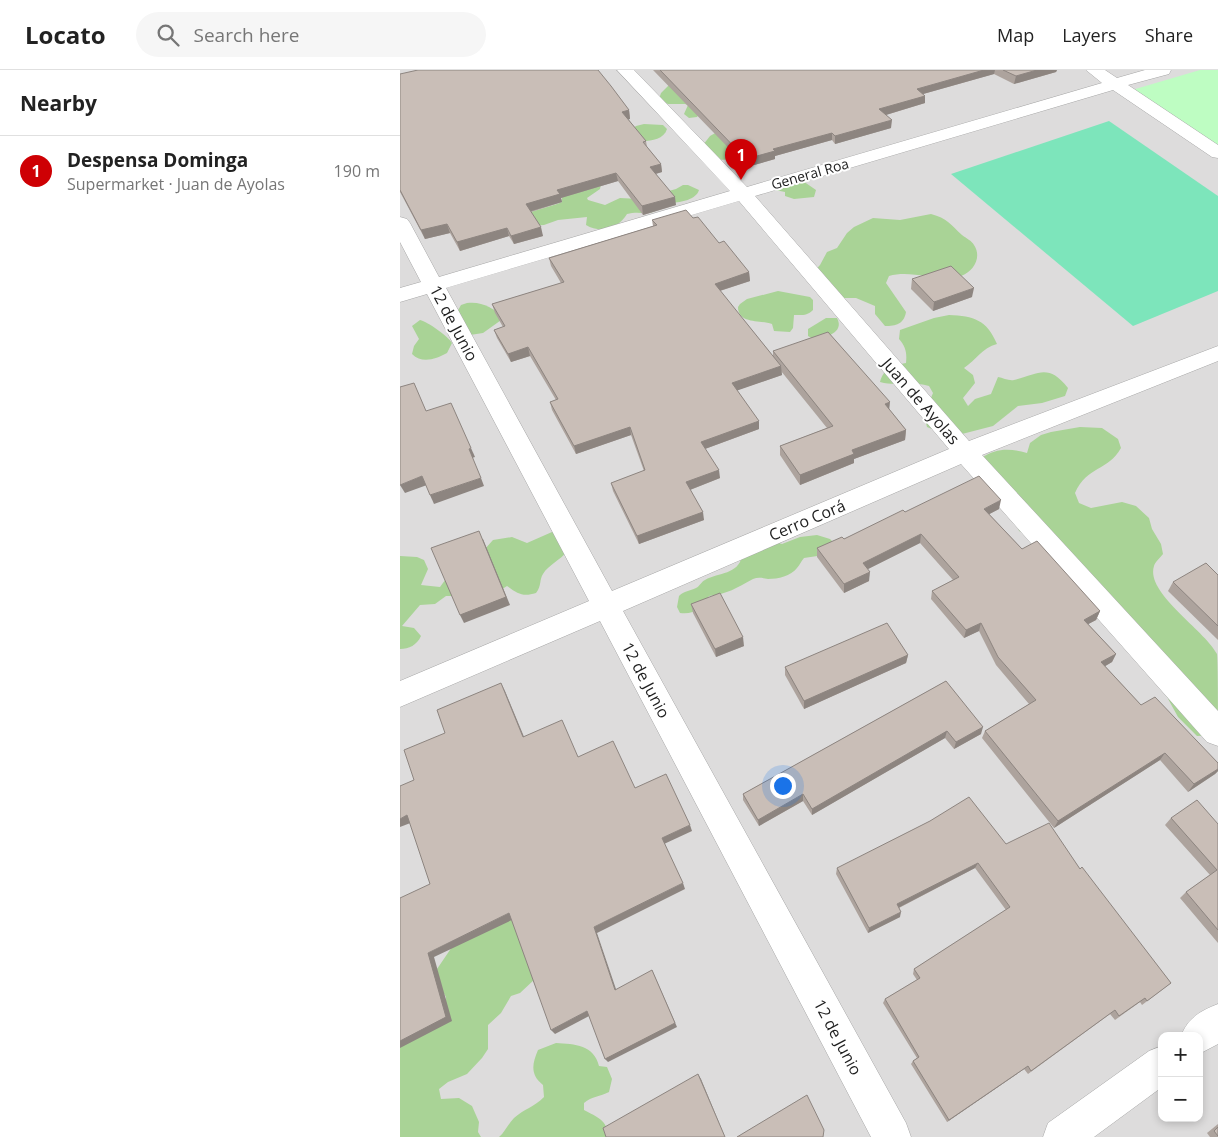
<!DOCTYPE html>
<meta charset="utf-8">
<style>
body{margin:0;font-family:"Open Sans",sans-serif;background:#f6f6f6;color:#222}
.controls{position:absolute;right:15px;bottom:15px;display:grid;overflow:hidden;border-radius:10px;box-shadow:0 2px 8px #0003}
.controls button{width:45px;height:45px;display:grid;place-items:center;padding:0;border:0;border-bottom:1px solid #e0e0e0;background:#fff;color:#222;font:25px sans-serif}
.you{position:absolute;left:382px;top:715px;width:18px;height:18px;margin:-12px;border:4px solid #fff;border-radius:50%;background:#1a73e8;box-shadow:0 0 0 8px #1a73e833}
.badge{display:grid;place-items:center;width:32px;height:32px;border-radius:50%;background:#ce0004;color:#fff;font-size:16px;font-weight:700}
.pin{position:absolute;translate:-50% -41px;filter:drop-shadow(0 1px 2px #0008)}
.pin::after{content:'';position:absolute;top:26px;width:18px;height:15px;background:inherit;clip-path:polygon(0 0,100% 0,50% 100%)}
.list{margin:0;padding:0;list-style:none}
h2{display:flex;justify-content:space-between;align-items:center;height:65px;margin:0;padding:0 20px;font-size:21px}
h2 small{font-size:16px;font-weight:400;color:#767676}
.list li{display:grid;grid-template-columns:32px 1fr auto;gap:15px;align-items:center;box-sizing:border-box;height:70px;padding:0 20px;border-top:1px solid #e0e0e0}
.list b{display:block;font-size:19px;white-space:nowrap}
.list p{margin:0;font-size:16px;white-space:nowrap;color:#767676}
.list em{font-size:16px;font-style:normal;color:#767676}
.icon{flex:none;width:28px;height:28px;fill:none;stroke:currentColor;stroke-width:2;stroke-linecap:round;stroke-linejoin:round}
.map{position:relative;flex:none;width:818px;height:1067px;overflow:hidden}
header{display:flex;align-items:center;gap:30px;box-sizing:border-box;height:70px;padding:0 25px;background:#fff;border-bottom:1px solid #e0e0e0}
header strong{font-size:24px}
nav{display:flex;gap:28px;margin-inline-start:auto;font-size:18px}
.search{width:350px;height:45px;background:#f6f6f6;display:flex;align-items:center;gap:12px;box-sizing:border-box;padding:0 18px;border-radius:28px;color:#767676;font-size:19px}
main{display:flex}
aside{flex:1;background:#fff}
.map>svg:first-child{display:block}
.residential{fill:#dddcdc;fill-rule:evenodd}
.forest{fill:#a9d396}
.park{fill:#befdc2}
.pitch{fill:#7de5bb}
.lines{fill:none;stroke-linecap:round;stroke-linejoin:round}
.minor-casing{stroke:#a6a6a6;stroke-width:1}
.minor{fill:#fff;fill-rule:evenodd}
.wall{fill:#ada39d}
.shaded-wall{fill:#8d8580}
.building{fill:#c9beb7;stroke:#8d8580}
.labels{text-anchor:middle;stroke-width:4;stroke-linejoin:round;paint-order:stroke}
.far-street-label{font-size:14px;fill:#1f1f1f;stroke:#fff}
.street-label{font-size:16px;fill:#1f1f1f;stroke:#fff}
</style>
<header>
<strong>Locato</strong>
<div class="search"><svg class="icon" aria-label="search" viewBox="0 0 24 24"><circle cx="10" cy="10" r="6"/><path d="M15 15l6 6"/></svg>Search here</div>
<nav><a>Map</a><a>Layers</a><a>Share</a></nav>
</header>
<main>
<aside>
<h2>Nearby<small></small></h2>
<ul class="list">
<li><span class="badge">1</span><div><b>Despensa Dominga</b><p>Supermarket · Juan de Ayolas</p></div><em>190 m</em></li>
</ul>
</aside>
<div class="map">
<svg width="818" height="1067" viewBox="0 0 818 1067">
<rect width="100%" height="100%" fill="#f0ece4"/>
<path class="residential" d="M0,0h818v1067h-818zM762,966h37v82h-37z"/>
<g class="forest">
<path d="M270,14l29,30 -2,3 -8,1 -5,-4 4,-9 -3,-1h-17l-9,-5 2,-6z"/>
<path d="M244,54l19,1 4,4c-3,10 -15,12 -24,12l-12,-11 5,-4z"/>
<path d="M317,62l22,27 -21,1 -15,-15 7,-9z"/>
<path d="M400,109l16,11 -2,7 -20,2 -9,-3v-4l-10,-2z"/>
<path d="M201,114l-1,5 -13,9 1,2 17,5 15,-7 19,1 37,-10 7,-4h5l11,5c-3,10 -18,12 -27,13 -9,2 -15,10 -25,10 -7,0 -13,-1 -20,1 -8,14 -26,20 -41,11l1,-8 -29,3 -14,5 -15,1 -8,-11 36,-11 5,-2v-5z"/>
<path d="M531,144c16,4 20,11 31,21 4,3 10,6 12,10 8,12 0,26 -13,31 -20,8 -47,-7 -72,0l-3,7 20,29c-2,12 -10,14 -21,14l-10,-12v-8l-19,-8h-14l-33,-21 11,-12 7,-13 10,-4 10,-15 7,-6 19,-9 27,2z"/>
<path d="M378,221l32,6 3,3v10c-6,6 -11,5 -19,5l-1,13 -3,4 -16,-1 -2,-7c-12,-4 -34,0 -34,-17l2,-3 7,-5z"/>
<path d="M67,233c15,-2 26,5 37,15l-21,15 -13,2 -13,-23 4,-7z"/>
<path d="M549,245c25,1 38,5 48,29 -15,4 -21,16 -33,24l9,7 2,8 -12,15 5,8 7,-7 16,-5 7,-17c5,1 11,4 16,3 25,-6 34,-17 54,8l-3,8 -23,7 -24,3 -25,20 -31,8 -23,-2 -12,-5 -3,-12 9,-22 -4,-7c-20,-6 -31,1 -49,-4 4,-14 12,-16 26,-19 1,-10 0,-16 -7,-24l1,-9 34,-12z"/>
<path d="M426,248h11c8,15 -12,19 -22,22l-7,-4v-7z"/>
<path d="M20,250c8,2 28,16 32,23l-5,10c-11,6 -25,11 -35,1l2,-8 5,-7 -7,-13z"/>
<path d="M680,357l22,1 16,11 3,9c-13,23 -34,18 -46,45l4,10 12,5 31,-6 14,4 13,12 3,11 9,15 2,10c-3,4 -8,8 -9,12 -9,27 52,65 63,88 1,7 1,68 1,81l-21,1 -19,-19 -23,-42 -110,-131 -26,-13 -12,-33 -26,-40c16,-10 28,-10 46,-5l3,-10 11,-8 10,-3z"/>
<path d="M158,461l9,20c-6,9 -19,14 -24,23 -4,6 -1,11 -7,19 -13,4 -18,1 -29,-7l-11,7 -21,3h-29l-11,8 -15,1 -18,21 12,2 7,8c-4,9 -12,13 -21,13v-93l17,1 7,3 4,9 -7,16 19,2 8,-11 36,-26 9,-10 19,-3 15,6 25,-11z"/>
<path d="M417,465l13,4 4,4 -10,12 -20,3c-3,3 -4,7 -7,10 -6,8 -19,11 -29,11 -5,-1 -10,-2 -15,0 -17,9 -25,15 -44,17 -6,12 -15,19 -29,17l-3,-6 2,-11c5,-5 11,-5 17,-8 4,-2 5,-6 9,-8 14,-8 33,-5 37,-24l34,-14 6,2 18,-7z"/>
<path d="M110,843l25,66 -15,14 -9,3 -10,17 -13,12v24l-6,9 -15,16 -19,8 -9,7 2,10 18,-1 13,8 7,16 -1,10 3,5h-81v-97l44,-31 2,-12 -4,-7 -5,-21 17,-25z"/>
<path d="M156,973c19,1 38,2 43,23l8,1 5,12 -3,13c-9,5 -17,4 -25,11v7c13,7 24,10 24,27h-109c6,-5 9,-13 15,-19 10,-9 20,-11 30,-21l-1,-12c-13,-10 -11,-21 -5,-35z"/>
</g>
<path class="park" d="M800,0h18v76l-86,-56z"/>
<path class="pitch" d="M709,51l109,75v95l-85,35 -182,-152z"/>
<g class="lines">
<defs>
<g id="minor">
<path d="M217,0h17l113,117 355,-104 -16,-13h19l12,8 28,-8h26l-2,4 -41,11 90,60v13l-6,-1 -99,-67 -358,106 214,245 249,-95v15l-236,94 236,256v35l-11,-4 -246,-278 -338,147 283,512 5,14h-40l-271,-516 -200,86v-26l189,-80 -162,-307 -27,8v-14l21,-6 -21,-40v-25l7,2 3,4 29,54 291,-86zM339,131l210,248 -337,142 -166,-303z"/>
<path d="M818,934v40l-19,10v-18h-18c7,-18 19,-25 37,-32z"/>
<path d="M762,976v41l-68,50h-51l5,-14 101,-72z"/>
</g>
</defs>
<use href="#minor" class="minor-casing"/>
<use href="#minor" class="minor"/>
</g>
<g class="wall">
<path d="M253,0h404l-1,2 -42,12 -20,-10 -71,20 2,9 -39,12 5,13 -56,16 -3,-4 -57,16v3l-28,8z"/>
<path d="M0,4l229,36 1,9h-2l18,22 1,6 14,17 1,8 -6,2 20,31 -33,10 -25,-34 -57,17 1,4 -31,10 12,24 -29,8 -5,-8 -49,15 -10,-18 -25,6 -25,-47z"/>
<path d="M293,148l26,25 30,29 1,9 -30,10 53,65v-5l116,58 17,21 -1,10 -51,19v4l-54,22 -20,-30v-9l47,-18 -46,-57 1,4 -45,15 22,39 -54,20 15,29 -30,12 14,30 -65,24 -26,-53 -2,-8 33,-12 -13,-36 -55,19 -24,-44 -2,-8 6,-2 -26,-44 -19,6 -14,-24 -3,-8 9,-3 -8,-14 -3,-9 69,-21 -10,-17 -2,-8 104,-32 -1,-6z"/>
<path d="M512,209l60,18 -39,14 -22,-22z"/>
<path d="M599,439l-10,5 33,35 78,62 -4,9 -8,4 28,30 -4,8 -7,4 36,39 77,58v8l-3,3 -27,18 -28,-32 -106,68 -72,-90 3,-7 44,-27 -33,-39 -17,-34 -15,7 -33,-39 1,-8 21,-11 -33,-37 -52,26 1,12 -25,12 -27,-36v-9l27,-9 61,-27z"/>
<path d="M818,505v65l-50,-49 5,-9z"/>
<path d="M291,534l53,42 -28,11 -23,-44z"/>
<path d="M508,585l-2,8 -102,46 -19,-34v-8z"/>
<path d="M546,611l35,53 -27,15 -9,-11 -133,77 -9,-14 -44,25 -16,-26v-6z"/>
<path d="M771,748l47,6v119l-38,-45 6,-6 24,-17 -45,-50z"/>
<path d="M606,774l74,25 91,114 -29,22 -2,-3 -25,18 -5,-6 -82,60 -4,-5 -77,53 -36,-58 2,-3 4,-3 -34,-55 2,-4 32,-19 -4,-6 1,-5 92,-59 -31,-42 -76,40 1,9 -32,16 -32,-59 1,-6z"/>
<path d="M818,1054v13h-8l-3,-4z"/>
</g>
<g class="shaded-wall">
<path d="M584,0h11l-1,4 -78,22 1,-7z"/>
<path d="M637,0h20l-1,2 -42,12 2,-8z"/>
<path d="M525,26v7l-46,14v-8z"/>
<path d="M229,40l1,9 -7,2 -1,-9z"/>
<path d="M492,50l-1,8 -56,16v-8z"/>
<path d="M432,63v7l-57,16v3l-28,8 -1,-8 27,-10z"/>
<path d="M261,94l1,8 -11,3 -1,-8z"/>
<path d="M216,103l2,8 -57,17 1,4 -34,10 -2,-8 31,-14z"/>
<path d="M275,127l1,8 -33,10 -1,-9z"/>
<path d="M47,154l3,9 -25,6 -4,-9z"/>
<path d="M141,157l2,9 -29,8 -3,-8z"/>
<path d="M107,158l2,8 -49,15 -3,-9z"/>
<path d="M349,202l1,9 -34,11 -1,-8z"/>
<path d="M574,218l-2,9 -39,14 1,-9z"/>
<path d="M128,277l2,9 -19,6 -3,-8z"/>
<path d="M381,296l1,9 -49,17 -1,-9z"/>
<path d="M490,332l-1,9 -4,-7z"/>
<path d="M359,351v8l-57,21 -1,-8z"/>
<path d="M230,357l1,8 -55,19 -2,-8z"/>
<path d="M506,360l-1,10 -51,19v4l-54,22v-10l52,-25z"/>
<path d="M71,378l4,9 -3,1 -3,-9z"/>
<path d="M319,400l1,8 -33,13 -1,-9z"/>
<path d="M22,406l5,9 -22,8 -5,-8z"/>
<path d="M81,408l3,8 -50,18 -4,-9z"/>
<path d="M601,430l-2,9 -17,9 2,-9z"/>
<path d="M303,442l1,8 -65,24 -2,-8z"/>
<path d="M521,464l-1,9 -58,29 1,-9z"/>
<path d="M83,469l27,66 -46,18 -4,-8z"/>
<path d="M470,502l-1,9 -25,12v-9z"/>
<path d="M700,541l-4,9 -15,8 3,-8z"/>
<path d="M581,553l-2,8 -15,7 2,-8z"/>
<path d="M343,567l1,9 -28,11 -1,-8z"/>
<path d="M716,584l-4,8 -15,9 4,-9z"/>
<path d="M508,585l-2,8 -102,46v-8z"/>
<path d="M101,613l4,8 22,53 -4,-7z"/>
<path d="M583,657l-2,7 -27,15 2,-7z"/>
<path d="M547,661l-2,7 -133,77v-6z"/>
<path d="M765,683l-5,7 -106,68 4,-7z"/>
<path d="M818,699v2l-3,3 -27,18 6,-8z"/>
<path d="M403,724v7l-44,25 -1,-6z"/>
<path d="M7,745l6,7 -13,5v-8z"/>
<path d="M290,755l2,6 -28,13 -2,-6z"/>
<path d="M578,793l-3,5 -79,41 1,-5z"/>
<path d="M283,813l2,6 -88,44 21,62 -3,-5 -21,-63z"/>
<path d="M501,842l-1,5 -32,16 1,-5z"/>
<path d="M109,843l5,6 -80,38 18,64 -52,27v-7l28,-88z"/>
<path d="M252,900l25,57 -69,35 -3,-3z"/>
<path d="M187,941l4,4 -36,19 -4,-4z"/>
<path d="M628,996l-4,3 -77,53 2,-2z"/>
<path d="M298,1004l3,5 24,58z"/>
</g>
<g class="building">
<path d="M18,0h180l13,16 18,24 -7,2 24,29 -3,1 18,22 -11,3 25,30 -33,9 -26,-33 -59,17 3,4 -34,10 15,23 -30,9 -4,-8 -50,14 -10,-18 -26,6 -21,-40v-116z"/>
<path d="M260,0h324l-67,19 8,7 -46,13 13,11 -57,16 -3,-3 -59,16 2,2 -29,8z"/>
<path d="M603,0h34l-21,6z"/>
<path d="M286,140l7,8 5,-1 21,26 5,-2 25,31 -34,12 66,82 -49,17 27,38 -58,21 18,28 -33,12 17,30 -66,24 -26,-53 34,-13 -15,-43 -56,19 -24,-44 8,-3 -30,-52 -20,7 -14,-24 11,-4 -13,-22 72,-22 -15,-24 108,-33 -5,-5z"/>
<path d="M551,196l23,22 -40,14 -22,-23z"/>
<path d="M428,262l62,70 -5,2 21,26 -54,20 2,4 -54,21 -20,-29 53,-20 -60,-75z"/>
<path d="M14,313l12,28 25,-8 20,45 -2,1 12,29 -51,17 -8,-19 -22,9v-98z"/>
<path d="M579,406l22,24 -17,9 38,40 15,-8 63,70 -16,9 32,34 -15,8 40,43 14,-8 63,66v6l-24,15 -29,-31 -107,68 -73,-90 51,-31 -38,-43 -17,-34 -15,7 -34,-39 27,-14 -38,-43 -58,29 7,9 -26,12 -27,-36 25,-11 2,2 59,-29 2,2z"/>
<path d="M79,461l27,66 -46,18 -29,-67z"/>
<path d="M806,493l12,12v51l-45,-44z"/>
<path d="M320,523l23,44 -28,12 -24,-45z"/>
<path d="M487,553l21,32 -104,46 -19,-34z"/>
<path d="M546,611l37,46 -27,15 -9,-11 -135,78 -9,-15 -45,26 -15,-26z"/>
<path d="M101,613l22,54 39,-17 16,37 35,-16 22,47 31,-14 24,51 -28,13 21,45 -89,44 21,63 37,-20 23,53 -70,36 -18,-48 -36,19 -42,-117 -81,40 18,64 -46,24v-143l30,-14 -23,-69 -7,4v-33l14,-6 -10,-30 41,-17 -8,-23z"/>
<path d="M569,727l37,47 43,-21 31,46 2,-2 89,116 -24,18 -2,-3 -26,18 -4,-6 -84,61 -3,-5 -79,54 -36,-59 6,-4 -34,-58 35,-21 -6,-9 96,-62 -32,-44 -81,41 4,8 -32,16 -32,-60 93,-47z"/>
<path d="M797,730l21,24v106l-32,-38 31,-22 -46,-52z"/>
<path d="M298,1004l27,63h-119l-3,-9z"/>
<path d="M407,1025l17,35 -1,7h-86z"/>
<path d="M818,1057v9l-4,-5z"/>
</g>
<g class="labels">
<g class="far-street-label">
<text transform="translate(410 104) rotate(-16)" y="5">General Roa</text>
</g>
<g class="street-label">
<text transform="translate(54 253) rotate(62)" y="6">12 de Junio</text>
<text transform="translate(521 331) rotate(49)" y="6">Juan de Ayolas</text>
<text transform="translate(407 450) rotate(-23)" y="6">Cerro Corá</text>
<text transform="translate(246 610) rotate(62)" y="6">12 de Junio</text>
<text transform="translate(438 967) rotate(62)" y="6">12 de Junio</text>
</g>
</g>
</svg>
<div class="controls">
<button>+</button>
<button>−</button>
</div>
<div class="you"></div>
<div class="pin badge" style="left:341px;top:110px">1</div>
</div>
</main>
